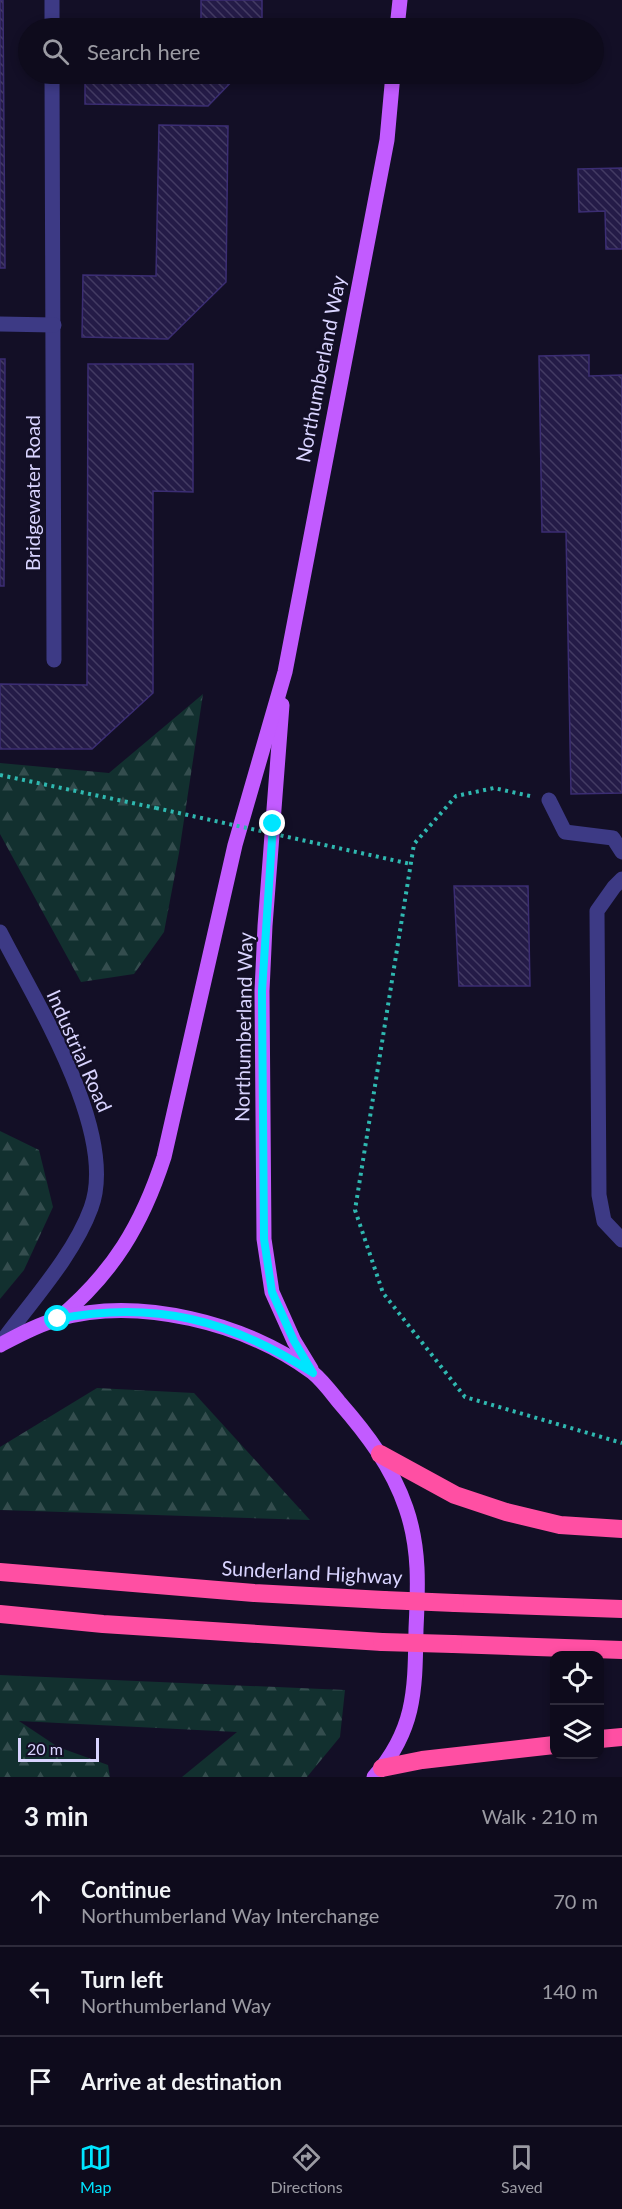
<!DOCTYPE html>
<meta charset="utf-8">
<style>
body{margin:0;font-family:Lato,sans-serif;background:#171425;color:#f1f3f6}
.controls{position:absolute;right:18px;bottom:18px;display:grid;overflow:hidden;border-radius:12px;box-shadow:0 3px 9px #0003}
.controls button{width:54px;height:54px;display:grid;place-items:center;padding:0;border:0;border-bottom:2px solid #2e2b3b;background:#0e0b1c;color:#f1f3f6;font:30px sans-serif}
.scale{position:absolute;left:18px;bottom:15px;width:81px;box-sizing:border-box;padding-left:6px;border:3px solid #d9d4ff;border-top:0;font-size:16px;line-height:21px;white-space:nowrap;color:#d9d4ff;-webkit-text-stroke:4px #130f26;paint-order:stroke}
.stop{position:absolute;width:18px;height:18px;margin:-14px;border:4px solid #00e5ff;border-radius:50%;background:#fff}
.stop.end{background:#00e5ff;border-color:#fff;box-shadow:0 2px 6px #0008}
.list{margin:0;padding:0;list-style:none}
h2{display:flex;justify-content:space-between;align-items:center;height:78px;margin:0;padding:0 24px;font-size:26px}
h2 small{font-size:20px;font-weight:400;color:#9b9ba3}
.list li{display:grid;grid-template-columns:39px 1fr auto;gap:18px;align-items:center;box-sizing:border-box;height:90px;padding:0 24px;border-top:2px solid #2e2b3b}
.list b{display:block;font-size:22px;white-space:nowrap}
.list p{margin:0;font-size:20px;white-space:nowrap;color:#9b9ba3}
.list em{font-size:20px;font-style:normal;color:#9b9ba3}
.icon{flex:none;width:33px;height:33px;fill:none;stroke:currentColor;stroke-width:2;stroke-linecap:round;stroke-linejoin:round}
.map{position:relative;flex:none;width:622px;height:1777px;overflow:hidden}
.search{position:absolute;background:#0e0b1c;box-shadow:0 3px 9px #0003;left:18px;right:18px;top:18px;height:66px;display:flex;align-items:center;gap:15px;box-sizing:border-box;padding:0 21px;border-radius:33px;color:#9b9ba3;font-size:22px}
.sheet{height:348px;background:#0e0b1c}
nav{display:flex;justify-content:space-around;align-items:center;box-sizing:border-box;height:84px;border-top:2px solid #2e2b3b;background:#0e0b1c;font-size:16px;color:#9b9ba3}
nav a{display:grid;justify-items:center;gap:3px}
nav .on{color:#00e5ff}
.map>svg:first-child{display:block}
.forest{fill:url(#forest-firs)}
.building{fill:url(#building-back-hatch);stroke:#3b2d73;stroke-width:1.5}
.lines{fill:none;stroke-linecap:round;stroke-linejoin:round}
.path{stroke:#2fb8b0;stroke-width:4;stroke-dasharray:3 4.5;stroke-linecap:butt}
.minor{stroke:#3d3a85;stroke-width:15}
.major{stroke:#c25bff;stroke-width:15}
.highway{stroke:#ff4fa3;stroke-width:18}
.path-bridge{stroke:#2fb8b0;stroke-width:4;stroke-dasharray:3 4.5;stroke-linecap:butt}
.highway-bridge{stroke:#ff4fa3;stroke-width:18}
.route{stroke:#00e5ff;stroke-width:8}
.labels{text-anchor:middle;stroke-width:4.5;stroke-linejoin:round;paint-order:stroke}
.street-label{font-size:20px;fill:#d9d4ff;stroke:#130f26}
</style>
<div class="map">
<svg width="622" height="1777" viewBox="0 0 622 1777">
<defs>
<pattern id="forest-firs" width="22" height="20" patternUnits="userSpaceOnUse" patternTransform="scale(1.5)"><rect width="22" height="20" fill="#12302f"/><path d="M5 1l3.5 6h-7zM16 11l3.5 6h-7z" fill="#344d4e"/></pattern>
<pattern id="building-back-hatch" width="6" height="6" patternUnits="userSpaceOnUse" patternTransform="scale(1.5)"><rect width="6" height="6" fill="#241b47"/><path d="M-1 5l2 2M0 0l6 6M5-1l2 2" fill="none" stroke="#433b63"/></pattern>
</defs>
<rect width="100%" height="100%" fill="#130f26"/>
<g class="forest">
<path d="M203,694l-24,159 -15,79 -30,42 -53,8 -81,-148v-71l109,10z"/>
<path d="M0,1131l39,19 14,57 -29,63 -24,29z"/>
<path d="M97,1388l97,5 116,127 -310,-10v-63z"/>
<path d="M0,1675l345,15 -5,47 -33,40h-125l55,-45 -218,-11 39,26 50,18 2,12h-110z"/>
</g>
<g class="building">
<path d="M0,0h3l2,268h-5z"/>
<rect x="201" y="0" width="61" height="28"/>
<path d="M85,74h154l-31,32 -123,-2z"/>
<path d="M159,125l69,1 -2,156 -58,57 -86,-2 1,-62 73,1z"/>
<path d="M622,168v81h-16l-1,-38 -26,1 -1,-43z"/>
<path d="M589,355v21l33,-1v418l-51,1 -5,-262h-24l-3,-176z"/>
<path d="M0,359h5l-1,227h-4z"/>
<path d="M88,364h105v128l-40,-1v202l-61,56h-92v-65l87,1z"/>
<path d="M454,886h74l2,100h-71z"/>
</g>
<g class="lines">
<g class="path">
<path d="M0,775l156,33"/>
<path d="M530,796l-36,-8 -38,8 -42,48 -59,366 28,83 82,104 157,46"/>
</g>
<g class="minor">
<path d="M52,0v28"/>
<path d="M52,74l2,586"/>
<path d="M0,324l54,1"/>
<path d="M549,800l16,32 48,6 9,14"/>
<path d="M622,879l-8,8 -17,24 2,284 5,26 18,19"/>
<path d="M0,932c34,67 119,201 91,276 -17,47 -61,95 -91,136"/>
</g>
<g class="major">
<path d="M397,28l3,-28"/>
<path d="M282,705l-17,221 -3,65 2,248 8,53 22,49 17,28"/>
<path d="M58,1319c55,-46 84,-94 106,-162l71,-312 50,-173 102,-532 6,-66"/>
<path d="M0,1345c19,-10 37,-20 58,-26 80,-23 188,4 254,53 10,8 19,20 27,30 28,32 53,65 67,106 14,40 12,80 10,121 -1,60 0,100 -42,148"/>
</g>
<g class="highway">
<path d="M380,1454l75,41 51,17 54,13 62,4"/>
<path d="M0,1572l254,21 130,7"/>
<path d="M455,1603l167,6"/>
<path d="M0,1614l103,10 279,18"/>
<path d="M453,1644l169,6"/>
<path d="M600,1739l22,-2"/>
<path d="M382,1768l40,-8 132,-15"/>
</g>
<path class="path-bridge" d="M156,808l255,56"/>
<g class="highway-bridge">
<path d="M384,1600l71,3"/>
<path d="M382,1642l71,2"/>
</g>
</g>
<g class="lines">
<path class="route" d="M58,1319c96,-19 173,1 255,54l-19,-32 -22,-49 -8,-53 -2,-248 11,-167"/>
</g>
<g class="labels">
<g class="street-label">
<text transform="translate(321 369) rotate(-79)" y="7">Northumberland Way</text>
<text transform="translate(33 493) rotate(-90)" y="7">Bridgewater Road</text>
<text transform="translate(244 1027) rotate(-89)" y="7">Northumberland Way</text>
<text transform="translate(79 1051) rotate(66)" y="7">Industrial Road</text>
<text transform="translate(312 1573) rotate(3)" y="7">Sunderland Highway</text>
</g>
</g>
</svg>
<div class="controls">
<button><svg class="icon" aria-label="locate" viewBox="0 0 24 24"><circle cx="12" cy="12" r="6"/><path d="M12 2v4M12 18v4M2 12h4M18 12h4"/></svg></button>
<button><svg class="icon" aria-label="layers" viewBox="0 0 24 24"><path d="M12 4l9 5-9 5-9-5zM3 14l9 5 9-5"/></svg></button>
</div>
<div class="scale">20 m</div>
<div class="stop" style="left:58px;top:1319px"></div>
<div class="stop end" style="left:273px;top:824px"></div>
<div class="search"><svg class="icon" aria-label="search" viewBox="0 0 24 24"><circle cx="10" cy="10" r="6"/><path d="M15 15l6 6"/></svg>Search here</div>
</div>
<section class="sheet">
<h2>3 min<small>Walk · 210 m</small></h2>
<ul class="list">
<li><svg class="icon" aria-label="ahead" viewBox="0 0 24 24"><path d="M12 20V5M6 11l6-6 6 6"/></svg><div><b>Continue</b><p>Northumberland Way Interchange</p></div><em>70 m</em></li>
<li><svg class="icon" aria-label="left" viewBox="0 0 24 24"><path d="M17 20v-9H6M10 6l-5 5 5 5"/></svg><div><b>Turn left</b><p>Northumberland Way</p></div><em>140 m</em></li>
<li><svg class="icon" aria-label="arrive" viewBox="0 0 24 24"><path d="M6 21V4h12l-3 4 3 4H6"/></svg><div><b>Arrive at destination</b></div></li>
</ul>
</section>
<nav>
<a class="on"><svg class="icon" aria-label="map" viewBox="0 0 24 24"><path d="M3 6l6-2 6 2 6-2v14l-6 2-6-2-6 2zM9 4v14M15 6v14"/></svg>Map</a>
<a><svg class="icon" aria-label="directions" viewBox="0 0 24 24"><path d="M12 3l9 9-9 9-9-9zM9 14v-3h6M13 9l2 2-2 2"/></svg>Directions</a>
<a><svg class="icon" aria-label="saved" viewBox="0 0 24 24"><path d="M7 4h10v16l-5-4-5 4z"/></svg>Saved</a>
</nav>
